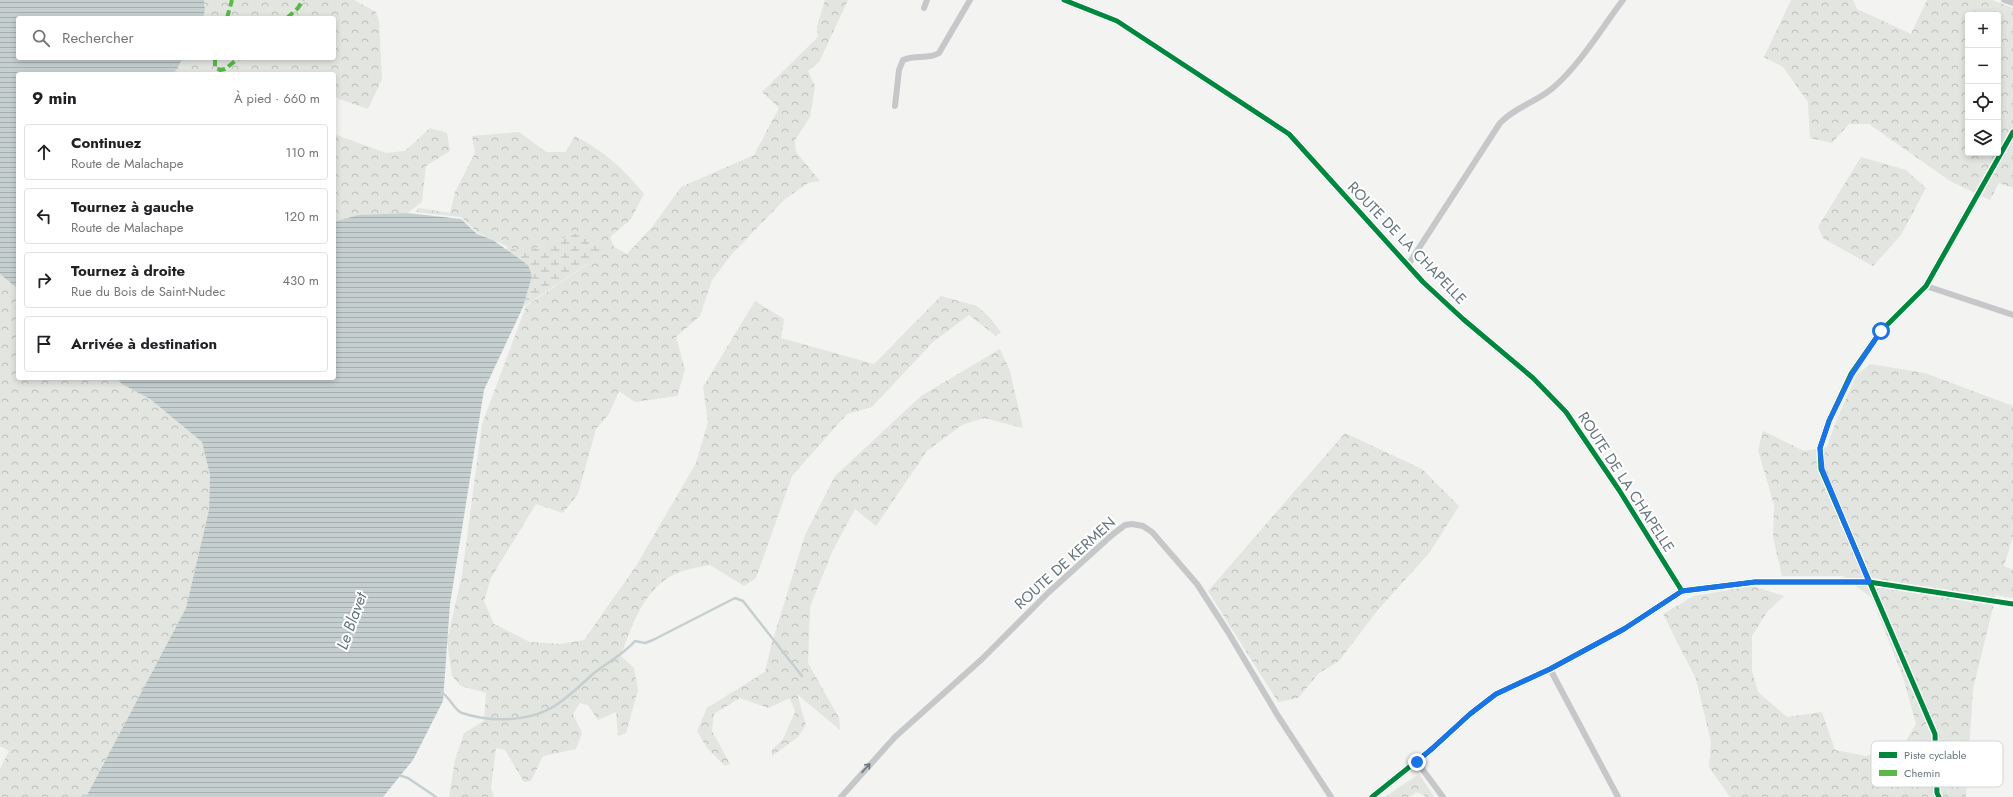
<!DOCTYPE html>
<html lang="fr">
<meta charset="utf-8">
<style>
body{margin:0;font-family:Jost,sans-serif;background:#f6f6f6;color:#202124}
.controls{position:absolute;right:12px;top:12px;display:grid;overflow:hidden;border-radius:4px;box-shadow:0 2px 6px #0003}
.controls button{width:36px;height:36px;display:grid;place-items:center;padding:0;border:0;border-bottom:1px solid #e0e0e0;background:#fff;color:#202124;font:20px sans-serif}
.stop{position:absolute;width:12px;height:12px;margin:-9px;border:3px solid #1a73e8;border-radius:50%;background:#fff}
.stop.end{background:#1a73e8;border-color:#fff;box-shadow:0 1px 4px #0008}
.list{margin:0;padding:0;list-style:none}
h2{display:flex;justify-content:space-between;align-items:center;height:52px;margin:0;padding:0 16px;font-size:17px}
h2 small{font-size:13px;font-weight:400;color:#757577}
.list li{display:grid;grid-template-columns:26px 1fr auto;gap:12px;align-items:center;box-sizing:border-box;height:56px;margin:0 8px 8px;padding:0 8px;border:1px solid #e0e0e0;border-radius:4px}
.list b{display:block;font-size:15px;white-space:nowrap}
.list p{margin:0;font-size:13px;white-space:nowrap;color:#757577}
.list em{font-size:13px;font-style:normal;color:#757577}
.icon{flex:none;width:22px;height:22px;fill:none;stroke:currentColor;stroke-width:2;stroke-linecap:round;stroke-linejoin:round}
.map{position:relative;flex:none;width:2013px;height:797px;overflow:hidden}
.search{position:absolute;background:#fff;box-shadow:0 2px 6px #0003;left:16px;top:16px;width:320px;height:44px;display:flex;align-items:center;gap:10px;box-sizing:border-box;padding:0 14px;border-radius:4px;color:#757577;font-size:15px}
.panel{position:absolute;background:#fff;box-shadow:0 2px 6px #0003;left:16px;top:72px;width:320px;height:308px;border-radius:4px}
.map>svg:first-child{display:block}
.forest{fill:url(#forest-crowns);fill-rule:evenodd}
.wetland{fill:url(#wetland-marsh)}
.water{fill:url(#water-rules)}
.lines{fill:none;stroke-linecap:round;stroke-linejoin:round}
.stream{stroke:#c6cfd0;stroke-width:2.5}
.minor{stroke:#c6c7c8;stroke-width:6}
.tertiary{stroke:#c6c7c8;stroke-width:8}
.quiet{stroke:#58b947;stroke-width:4;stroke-dasharray:8 4;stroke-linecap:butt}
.cycleway-casing{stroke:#fff;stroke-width:8}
.cycleway{stroke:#00873e;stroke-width:5}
.oneway{stroke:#6c7a82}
.route{stroke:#1a73e8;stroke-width:5}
.labels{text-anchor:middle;stroke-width:4;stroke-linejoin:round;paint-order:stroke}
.street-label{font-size:15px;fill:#67767e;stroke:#fff}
.water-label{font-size:16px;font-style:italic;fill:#63777b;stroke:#fff}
.key{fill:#fff;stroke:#d1d6d8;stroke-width:1}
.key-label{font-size:11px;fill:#67767e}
</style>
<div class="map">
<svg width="2013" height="797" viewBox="0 0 2013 797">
<defs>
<pattern id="forest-crowns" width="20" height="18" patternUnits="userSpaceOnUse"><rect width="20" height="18" fill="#e2e5e0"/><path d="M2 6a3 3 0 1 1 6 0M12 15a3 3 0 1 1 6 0" fill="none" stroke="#bbbebb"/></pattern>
<pattern id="wetland-marsh" width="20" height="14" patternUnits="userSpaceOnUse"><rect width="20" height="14" fill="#e2e5e0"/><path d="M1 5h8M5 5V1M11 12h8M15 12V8" fill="none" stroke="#bbbebb"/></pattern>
<pattern id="water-rules" width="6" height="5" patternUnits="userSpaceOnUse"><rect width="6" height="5" fill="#c6cfd0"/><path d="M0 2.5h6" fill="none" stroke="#a5adae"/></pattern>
</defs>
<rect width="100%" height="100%" fill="#f3f3f2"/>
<g class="forest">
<path d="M204,0h150l22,12 3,9 3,58 -14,30 -29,-10 -5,-4v-21h-160l9,-16h151v-40h-131l2,-8z"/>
<path d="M825,0h23l-29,62 -11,9 7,15 -5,31 -15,23 1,12 24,29 -12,2 -23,16 -54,56 -19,25 -12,36 -24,21 9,33 -8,26 -42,6 -16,-11 -10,23 -13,15 -18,65 -15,19 -27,-9 -45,74 -7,23 10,23 36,18 30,2 24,-4 52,-74 60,-103 12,-41 -5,-35 52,-86 29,18 -3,19 93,26 67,-68 36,10 13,12 11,14 -5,4 -27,-21 -36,27 -61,65 -25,7 -55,62 -36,102 -12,8 -34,-21c-11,2 -23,4 -33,8 -33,15 -45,51 -56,83l13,12 4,22 -12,43 -8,3 -2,-24 -18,8 -10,-15 -8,-2 -7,11 9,19 -6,16 -33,7 -12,25 -7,1 -19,-32 -9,-2 -5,40 3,9h-45l6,-37 9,-27 20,-12 2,-28 -25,-7 -9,-10 -5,-35 15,-66 20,-151 44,-118 62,-42 -11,-31 -49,18h-10l-40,-18 -17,-16 -45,-5 2,-4 32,5 5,-21 20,-39 -3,-17 47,-4 27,20h20l9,-16c29,15 49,33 69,58l-13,25 -21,18 4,10 13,7 26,-28 28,-39 73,-32 25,-47 -17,-16 56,-55 -1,-11z"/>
<path d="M1791,0h62l4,9 54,25 16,-34h65l21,8v180l-14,-5 -9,17 -40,-19 -81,-57h-20l-17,19 -22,-5 -2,-36 -25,-35 -19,-10zM1968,15h30v138h-30z"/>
<path d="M430,128l17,5 3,18 -24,15 -4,36 -15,11 -49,2 -24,7v-88l52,19 19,-2z"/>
<path d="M1861,157l45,13 20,18 -25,47 -28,31 -49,-27 -6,-12z"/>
<path d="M0,274l18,15v89h98l6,6 28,15 52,43 8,33 -1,35 -23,98 -100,189h-86v-28l9,-18 -9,-5z"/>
<path d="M1000,349l10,22 13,57 -39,-10 -22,7 -35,26 -51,75 -21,-17 -23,43 -22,55 -2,56 31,55 1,12 -43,-36 9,31 -8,12 -26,19v-6l11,-11 12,-27 -5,-14 -22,10 -28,-10 -26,16 -2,17 18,33 -5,2 -18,-18 -10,-17 10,-23 58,-36 6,-26 34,-111 30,-59 86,-80z"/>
<path d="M1870,364l55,9 88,33v130l-9,30 9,4v28l-17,-3 -23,94 -7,108h-236l-21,-30 2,-25 -15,-63 -33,-65 31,-18 59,-10 31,10 -17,16 -15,24v35l6,21 29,25 35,-5 13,38 31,6 39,-14 11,-18 -13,-47 -31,-79 -29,-22h-61l-9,-39 1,-32 -16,-55 5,-19 41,20 23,-4 8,-23 21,-48z"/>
<path d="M1345,433l77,36 37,37 -29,46 -53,59 -38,50 -20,12 -21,25 -20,4 -70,-111z"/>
<path d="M1419,774l15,23h-7l-10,-5 -8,5h-24z"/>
</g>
<path class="wetland" d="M577,233l22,9 5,5 -2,7 -79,53 9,-31 -4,-11 -23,-14 3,-5 10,5h10z"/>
<g class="water">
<path d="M0,0h204l1,10 -2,8h-185v40h165l-9,16h-156v215l-18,-15z"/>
<path d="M407,213l54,6 16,15 16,6 35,25 4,11 -9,31 -39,83 -34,214 -7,97 -30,59 -30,37h-297l100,-189 23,-98 1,-35 -8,-33 -52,-43 -28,-15 -6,-6h218v-156l24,-7z"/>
</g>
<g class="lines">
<g class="stream">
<path d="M441,692c9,5 13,18 21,21 30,10 71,9 97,-10 13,-9 24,-20 35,-30 14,-11 30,-19 41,-32l10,2 8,-3 82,-42 8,3 59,75"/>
<path d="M398,775l10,3 28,19"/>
</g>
<g class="minor">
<path d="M2004,0l9,3"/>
<path d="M924,8l3,-8"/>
<path d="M895,106l4,-36 4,-10c12,-6 25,0 36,-7l31,-53"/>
<path d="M1408,265l92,-142c15,-16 37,-21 54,-36 27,-24 47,-58 69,-87"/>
<path d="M1926,286l87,29"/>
<path d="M1869,582l144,22"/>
<path d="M1550,669l68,128"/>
<path d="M1417,762l26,35"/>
<path d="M841,797l54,-60 87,-78 67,-67 63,-57 13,-10 7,-1 11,2 9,6 45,52 31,48 50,84 53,81"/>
</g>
<g class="tertiary">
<path d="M1064,0l53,21 172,113 134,148 40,37 70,59 33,34 53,78 63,101"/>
<path d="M1372,797l61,-49 37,-34 26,-20 54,-25 74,-40 58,-38 73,-9h114"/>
<path d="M1939,797l-2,-4 -2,-59 -114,-265 -1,-21 9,-27 22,-47 30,-43 45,-45 87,-154"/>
</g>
<g class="quiet">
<path d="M227,18l5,-18"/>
<path d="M287,18l11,-10 5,-8"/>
<path d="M215,58v9l5,3 5,-1 14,-11"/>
</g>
<defs>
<g id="cycleway">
<path d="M1064,0l53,21 172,113 134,148 40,37 70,59 33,34 53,78 63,101"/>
<path d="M1372,797l61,-49 37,-34 26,-20 54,-25 74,-40 58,-38 73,-9h114l144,22"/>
<path d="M1939,797l-2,-4 -2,-59 -114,-265 -1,-21 9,-27 22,-47 30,-43 45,-45 87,-154"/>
</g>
</defs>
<use href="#cycleway" class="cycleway-casing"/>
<use href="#cycleway" class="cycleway"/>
</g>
<defs><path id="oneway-shaft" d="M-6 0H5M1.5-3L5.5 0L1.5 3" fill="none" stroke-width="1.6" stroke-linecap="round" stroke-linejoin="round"/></defs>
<use class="oneway" href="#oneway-shaft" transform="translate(866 768) rotate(-47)"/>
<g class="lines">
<path class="route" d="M1417,762l53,-48 26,-20 54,-25 74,-40 58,-38 73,-9h114l-47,-113 -2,-21 9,-27 23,-47 29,-43"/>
</g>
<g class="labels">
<g class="street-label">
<text transform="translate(1407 243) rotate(46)" y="5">ROUTE DE LA CHAPELLE</text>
<text transform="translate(1626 482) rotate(57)" y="5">ROUTE DE LA CHAPELLE</text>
<text transform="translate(1065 563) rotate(-42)" y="5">ROUTE DE KERMEN</text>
</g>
<g class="water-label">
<text transform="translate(351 621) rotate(-70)" y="6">Le Blavet</text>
</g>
</g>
<rect x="1871" y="741" width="132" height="46" rx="6" class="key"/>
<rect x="1879" y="752" width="18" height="6" fill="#00873e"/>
<rect x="1879" y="770" width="18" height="6" fill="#58b947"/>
<g class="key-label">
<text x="1904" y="759">Piste cyclable</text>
<text x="1904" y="777">Chemin</text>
</g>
</svg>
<div class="controls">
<button>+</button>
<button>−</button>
<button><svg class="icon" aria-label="locate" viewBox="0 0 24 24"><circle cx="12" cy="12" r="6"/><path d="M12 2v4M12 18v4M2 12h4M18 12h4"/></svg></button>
<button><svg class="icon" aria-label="layers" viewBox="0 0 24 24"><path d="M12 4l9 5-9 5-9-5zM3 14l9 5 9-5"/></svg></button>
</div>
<div class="stop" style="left:1881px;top:331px"></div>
<div class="stop end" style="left:1417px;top:762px"></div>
<div class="search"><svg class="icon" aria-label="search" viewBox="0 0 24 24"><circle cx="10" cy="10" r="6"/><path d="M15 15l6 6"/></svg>Rechercher</div>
<section class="panel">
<h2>9 min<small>À pied · 660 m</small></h2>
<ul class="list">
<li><svg class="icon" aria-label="ahead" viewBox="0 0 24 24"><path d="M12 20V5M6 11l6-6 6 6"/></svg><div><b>Continuez</b><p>Route de Malachape</p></div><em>110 m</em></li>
<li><svg class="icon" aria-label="left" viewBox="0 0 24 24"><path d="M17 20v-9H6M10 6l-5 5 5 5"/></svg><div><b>Tournez à gauche</b><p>Route de Malachape</p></div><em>120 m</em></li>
<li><svg class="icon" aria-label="right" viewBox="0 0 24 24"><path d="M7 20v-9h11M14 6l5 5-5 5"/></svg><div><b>Tournez à droite</b><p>Rue du Bois de Saint-Nudec</p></div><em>430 m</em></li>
<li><svg class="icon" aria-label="arrive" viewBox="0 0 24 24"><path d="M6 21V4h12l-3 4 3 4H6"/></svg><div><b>Arrivée à destination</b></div></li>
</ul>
</section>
</div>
